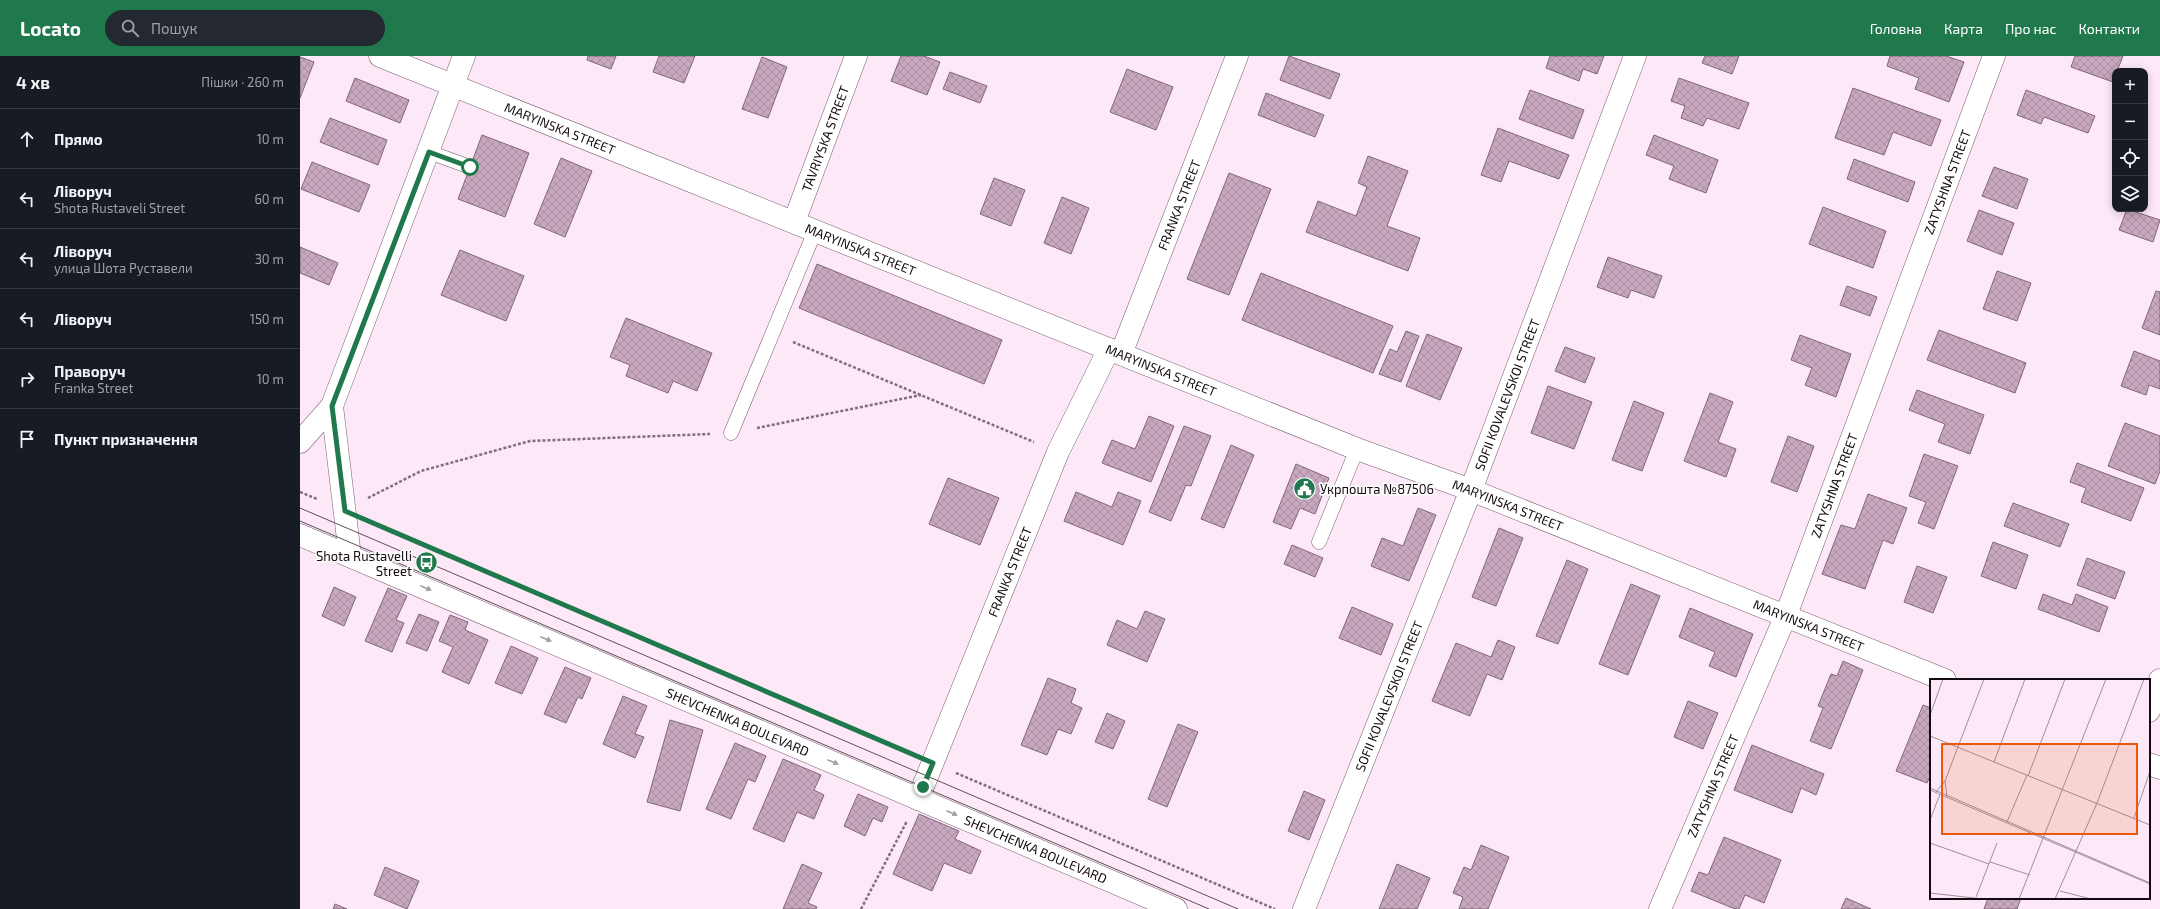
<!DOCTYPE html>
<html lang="uk">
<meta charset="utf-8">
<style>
body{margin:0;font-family:"Exo 2",sans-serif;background:#242831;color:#f1f3f6}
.controls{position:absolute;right:12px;top:12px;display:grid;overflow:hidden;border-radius:8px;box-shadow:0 2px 10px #0003}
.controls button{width:36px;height:36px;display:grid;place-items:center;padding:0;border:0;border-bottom:1px solid #363941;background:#171b24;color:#f1f3f6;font:20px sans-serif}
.stop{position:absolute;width:12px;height:12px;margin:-9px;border:3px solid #20794d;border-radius:50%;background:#fff}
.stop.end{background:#20794d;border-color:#fff;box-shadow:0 1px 4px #0008}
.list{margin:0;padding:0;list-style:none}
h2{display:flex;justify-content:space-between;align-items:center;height:52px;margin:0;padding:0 16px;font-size:17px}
h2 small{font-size:13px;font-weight:400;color:#9ea1a6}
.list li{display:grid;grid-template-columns:26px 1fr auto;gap:12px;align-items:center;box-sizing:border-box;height:60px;padding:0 16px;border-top:1px solid #363941}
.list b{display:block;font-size:15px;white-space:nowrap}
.list p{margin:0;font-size:13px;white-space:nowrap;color:#9ea1a6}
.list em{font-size:13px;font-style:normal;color:#9ea1a6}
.icon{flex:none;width:22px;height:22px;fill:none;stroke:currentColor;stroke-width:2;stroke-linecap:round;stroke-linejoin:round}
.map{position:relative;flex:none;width:1860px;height:853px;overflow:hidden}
header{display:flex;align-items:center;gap:24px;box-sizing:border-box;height:56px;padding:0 20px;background:#20794d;color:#fff}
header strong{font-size:19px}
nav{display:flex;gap:22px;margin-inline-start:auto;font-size:14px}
.search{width:280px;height:36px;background:#242831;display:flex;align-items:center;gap:10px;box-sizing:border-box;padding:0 14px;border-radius:22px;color:#9ea1a6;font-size:15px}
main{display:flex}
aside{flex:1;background:#171b24}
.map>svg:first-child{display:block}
.building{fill:url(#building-cross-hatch);stroke:#83667a}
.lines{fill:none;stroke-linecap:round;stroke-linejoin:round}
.service-casing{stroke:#785d70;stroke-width:15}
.minor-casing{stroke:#785d70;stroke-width:23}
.tertiary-casing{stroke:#785d70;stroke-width:23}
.path{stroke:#7e6f7a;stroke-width:2.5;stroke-dasharray:3 2;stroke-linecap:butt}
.service{stroke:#fff;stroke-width:14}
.minor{stroke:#fff;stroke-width:22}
.tertiary{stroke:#fff;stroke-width:22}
.tram{stroke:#5d5059;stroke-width:1}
.oneway{fill:#a19da0}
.route{stroke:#20794d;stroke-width:5}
.labels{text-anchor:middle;stroke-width:3.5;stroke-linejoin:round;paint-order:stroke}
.street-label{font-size:13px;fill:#140a11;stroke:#fcfcfc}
.poi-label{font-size:13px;fill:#140a11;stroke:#fcfcfc;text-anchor:start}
.inset-road{fill:none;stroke:#9f8f9a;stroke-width:1}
.view{fill:#e8590c;fill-opacity:0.15;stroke:#e8590c;stroke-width:2}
.inset-edge{fill:none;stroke:#140a11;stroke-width:2}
</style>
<header>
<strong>Locato</strong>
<div class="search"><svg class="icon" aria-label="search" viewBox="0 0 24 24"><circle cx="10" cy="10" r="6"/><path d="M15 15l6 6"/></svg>Пошук</div>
<nav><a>Головна</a><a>Карта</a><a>Про нас</a><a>Контакти</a></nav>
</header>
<main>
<aside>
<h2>4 хв<small>Пішки · 260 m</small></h2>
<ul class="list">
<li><svg class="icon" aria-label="ahead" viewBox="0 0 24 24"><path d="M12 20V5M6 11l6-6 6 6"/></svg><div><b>Прямо</b></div><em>10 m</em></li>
<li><svg class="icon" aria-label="left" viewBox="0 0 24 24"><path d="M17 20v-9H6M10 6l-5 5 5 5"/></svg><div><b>Ліворуч</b><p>Shota Rustaveli Street</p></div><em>60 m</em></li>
<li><svg class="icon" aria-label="left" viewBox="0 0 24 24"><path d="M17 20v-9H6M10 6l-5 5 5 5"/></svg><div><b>Ліворуч</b><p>улица Шота Руставели</p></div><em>30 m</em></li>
<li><svg class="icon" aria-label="left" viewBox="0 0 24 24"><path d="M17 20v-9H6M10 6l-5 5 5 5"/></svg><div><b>Ліворуч</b></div><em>150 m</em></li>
<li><svg class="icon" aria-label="right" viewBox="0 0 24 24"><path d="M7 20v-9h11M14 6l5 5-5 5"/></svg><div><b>Праворуч</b><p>Franka Street</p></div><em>10 m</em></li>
<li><svg class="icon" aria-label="arrive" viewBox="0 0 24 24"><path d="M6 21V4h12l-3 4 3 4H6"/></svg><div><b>Пункт призначення</b></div></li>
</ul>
</aside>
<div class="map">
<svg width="1860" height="853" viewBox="0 0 1860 853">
<defs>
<pattern id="building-cross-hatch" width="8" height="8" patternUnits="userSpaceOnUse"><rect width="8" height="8" fill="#c7a8be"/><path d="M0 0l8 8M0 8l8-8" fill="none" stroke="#aa8fa2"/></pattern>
</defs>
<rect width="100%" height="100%" fill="#fce8f6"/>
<g class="building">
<path d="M288,0h28l-5,13 -24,-9z"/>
<path d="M359,0h36l-11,27 -31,-11z"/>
<path d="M601,0h23l16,6 -13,33 -36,-14z"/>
<path d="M989,0l51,18 -10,25 -50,-19z"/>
<path d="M1250,0h54l-7,18 -14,-5 -4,12 -33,-13z"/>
<path d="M1405,0h34l-7,18 -30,-11z"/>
<path d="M1590,0h56l18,6 -15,40 -34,-13 4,-11 -32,-12z"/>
<path d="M1775,0h48l-6,15h-2l-2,11 -42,-15z"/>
<path d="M0,1l14,5 -14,36z"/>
<path d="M462,1l25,10 -19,51 -26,-9z"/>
<path d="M827,13l46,18 -17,43 -46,-18z"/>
<path d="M650,16l37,14 -7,17 -37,-14z"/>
<path d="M55,22l54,22 -9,23 -54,-22z"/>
<path d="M1379,22l70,25 -10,26 -32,-11 -4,8 -22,-8 4,-12 -14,-5z"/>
<path d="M1553,32l88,32 -10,26 -38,-14 -9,23 -49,-17z"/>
<path d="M1230,34l54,20 -11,29 -54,-20z"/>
<path d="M1726,34l69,26 -7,17 -44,-16 -3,7 -24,-9z"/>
<path d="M966,37l58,22 -9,22 -57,-22z"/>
<path d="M30,62l57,22 -9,25 -58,-23z"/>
<path d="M1198,72l71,27 -10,24 -50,-18 -8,21 -20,-7z"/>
<path d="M182,79l47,18 -24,64 -47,-18z"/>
<path d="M1354,79l64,25 -12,33 -37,-14 5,-13 -28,-11z"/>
<path d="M1068,100l40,15 -21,55 33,12 -12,33 -102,-39 12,-31 38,15 11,-29 -9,-4z"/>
<path d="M261,102l31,13 -27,66 -31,-13z"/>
<path d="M1554,103l61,23 -7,20 -61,-23z"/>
<path d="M12,106l58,23 -11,27 -58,-23z"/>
<path d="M1694,111l34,12 -11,30 -35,-13z"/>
<path d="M929,117l42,16 -42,106 -42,-16z"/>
<path d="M694,122l31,12 -14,36 -31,-12z"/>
<path d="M762,141l27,11 -18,46 -27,-11z"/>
<path d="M1523,151l63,24 -13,37 -64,-24z"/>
<path d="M1827,153l33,11 -7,22 -34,-12z"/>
<path d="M1679,154l35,13 -12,32 -35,-14z"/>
<path d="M0,191l38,16 -9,22 -29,-12z"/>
<path d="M160,194l64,26 -18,45 -65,-26z"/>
<path d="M1308,201l54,19 -8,22 -23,-8 -3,8 -31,-11z"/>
<path d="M517,208l185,76 -18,44 -185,-76z"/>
<path d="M1697,215l34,12 -14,38 -34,-12z"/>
<path d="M961,217l132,53 -20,47 -131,-53z"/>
<path d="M1547,230l30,11 -7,19 -30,-11z"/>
<path d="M1856,235l4,1v43l-18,-7z"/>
<path d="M326,262l86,35 -15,38 -24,-10 -5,12 -42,-17 4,-11 -20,-8z"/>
<path d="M1639,274l87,33 -11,30 -88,-33z"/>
<path d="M1106,275l13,5 -18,46 -22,-8 11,-25 7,3z"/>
<path d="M1127,278l35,14 -22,52 -34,-14z"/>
<path d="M1500,279l51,19 -15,43 -31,-12 7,-17 -21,-8z"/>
<path d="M1265,291l30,11 -10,25 -30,-12z"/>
<path d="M1834,295l26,10v28l-11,-4 -3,10 -25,-9z"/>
<path d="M1248,330l44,16 -18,47 -43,-16z"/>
<path d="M1617,334l67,25 -14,39 -32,-12 7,-18 -36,-14z"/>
<path d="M1410,337l23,9 -15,40 18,7 -10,28 -42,-16z"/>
<path d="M1334,345l30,12 -22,58 -30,-11z"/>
<path d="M849,360l25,10 -23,56 -49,-19 10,-23 23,9z"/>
<path d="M1825,367l35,13v35l-5,13 -47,-18z"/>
<path d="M884,370l27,10 -20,50 -5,-1 -15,36 -22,-9z"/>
<path d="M1488,380l26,10 -17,46 -26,-10z"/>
<path d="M931,389l23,10 -30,73 -23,-9z"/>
<path d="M1624,398l34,12 -24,63 -16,-6 8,-21 -17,-6z"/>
<path d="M1777,407l67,25 -13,33 -50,-19 5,-14 -16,-6z"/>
<path d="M996,408l33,14 -14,36 -15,-6 -9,21 -18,-7z"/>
<path d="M648,422l51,20 -19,47 -51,-21z"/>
<path d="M776,436l36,15 6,-15 23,9 -18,44 -59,-24z"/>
<path d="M1568,438l39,14 -14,36 -10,-4 -18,49 -43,-15 19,-49 14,4z"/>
<path d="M1713,447l56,21 -9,23 -56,-21z"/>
<path d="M1118,452l18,7 -27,66 -38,-15 11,-28 21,8z"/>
<path d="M1199,472l24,10 -27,68 -24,-9z"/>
<path d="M1693,486l35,13 -12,34 -35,-13z"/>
<path d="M992,489l31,13 -8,19 -31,-13z"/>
<path d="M1787,502l38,14 -10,27 -38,-14z"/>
<path d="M1267,504l21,9 -30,75 -22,-8z"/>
<path d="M1617,510l30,11 -14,36 -29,-11z"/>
<path d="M1331,528l29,12 -32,79 -29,-11z"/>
<path d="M34,531l22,10 -12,29 -22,-10z"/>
<path d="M88,532l19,8 -11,24 8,3 -12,29 -27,-11z"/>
<path d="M1743,538l29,11 4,-11 32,13 -9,25 -61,-23z"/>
<path d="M1052,551l41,17 -12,31 -42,-17z"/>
<path d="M1390,552l63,26 -17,43 -27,-11 6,-14 -36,-15z"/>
<path d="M845,555l20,8 -18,43 -40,-17 10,-25 20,9z"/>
<path d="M119,558l20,8 -12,29 -21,-8z"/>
<path d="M150,559l18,7 -3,8 23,10 -19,44 -27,-12 11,-25 -14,-6z"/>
<path d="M1198,584l17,7 -13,33 -15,-6 -17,42 -38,-15 24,-58 35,14z"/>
<path d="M211,590l27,12 -16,36 -27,-11z"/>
<path d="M1543,605l20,9 -32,79 -21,-8 13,-33 -5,-2 13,-32 6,2z"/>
<path d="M265,611l26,11 -9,21 -4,-2 -12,26 -22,-9z"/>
<path d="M748,622l28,11 -5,14 11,5 -11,26 -13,-5 -11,26 -26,-10z"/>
<path d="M323,640l24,10 -12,28 9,3 -9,21 -32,-14z"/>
<path d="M1388,645l30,12 -15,36 -29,-12z"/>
<path d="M1623,649l8,3v66l-4,9 -31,-12z"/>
<path d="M807,657l18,8 -12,28 -18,-7z"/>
<path d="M370,664l33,10 -23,81 -33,-9z"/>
<path d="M878,668l20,8 -31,75 -19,-8z"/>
<path d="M435,687l31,13 -11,26 -7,-3 -17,40 -25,-10z"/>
<path d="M1452,689l72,29 -8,21 -15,-7 -9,25 -58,-23z"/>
<path d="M483,703l38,16 -7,15 10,5 -10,24 -17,-7 -13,30 -31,-13z"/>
<path d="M1004,735l21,9 -16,40 -21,-9z"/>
<path d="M558,738l30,13 -6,15 -9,-4 -8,18 -21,-10z"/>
<path d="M619,758l40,17 -4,8 26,12 -10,23 -27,-11 -12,28 -39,-17z"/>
<path d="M1424,781l57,23 -17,43 -19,-8 -6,14h-4l-44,-18 8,-19 9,3z"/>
<path d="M1181,789l28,12 -21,52h-29l4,-12 -10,-4 11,-26 7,3z"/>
<path d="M502,808l20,9 -14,30 9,4 -1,2h-33z"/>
<path d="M1097,808l33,14 -13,31h-38z"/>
<path d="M85,811l34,14 -12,28 -33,-14z"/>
<path d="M1546,842l25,11h-30z"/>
<path d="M1688,842h33l-4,11h-33z"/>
<path d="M35,848l12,5h-14z"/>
</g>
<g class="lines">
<defs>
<g id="service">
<path d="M129,96l41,15"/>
<path d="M431,377l84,-202"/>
<path d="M1019,486l38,-93"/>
</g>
<g id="minor">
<path id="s1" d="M494,166l62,-166"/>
<path id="s2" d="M821,298l116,-298"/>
<path d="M32,350l18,150"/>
<path d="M0,386l32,-36 132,-350"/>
<path id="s3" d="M0,479l876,374"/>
<path d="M1849,655l11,-31"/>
<path id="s4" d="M618,743l140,-347 51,-103"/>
<path id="s5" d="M1004,853l167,-419 164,-434"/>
<path id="s6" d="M1360,853l126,-294 208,-559"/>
</g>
<g id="tertiary">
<path id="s7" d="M80,0l977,393 114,41 474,190"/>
<path d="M1849,708l11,4"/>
</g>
</defs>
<use href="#service" class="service-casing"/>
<use href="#minor" class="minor-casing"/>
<use href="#tertiary" class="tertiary-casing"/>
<g class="path">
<path d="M493,286l241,100"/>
<path d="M457,372l164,-33"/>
<path d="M0,436l17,7"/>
<path d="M68,442l53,-27 109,-30 180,-7"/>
<path d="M71,466l538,230"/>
<path d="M656,717l319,136"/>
<path d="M561,853l46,-88"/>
</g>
<use href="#service" class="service"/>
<use href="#minor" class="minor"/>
<use href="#tertiary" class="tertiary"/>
<g class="tram">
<path d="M0,452l938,401"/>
<path d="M0,465l909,388"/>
</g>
</g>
<defs><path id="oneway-solid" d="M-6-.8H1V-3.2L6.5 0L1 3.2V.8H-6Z"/></defs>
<g class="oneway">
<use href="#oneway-solid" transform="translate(126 532) rotate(23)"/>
<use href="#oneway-solid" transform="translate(246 583) rotate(23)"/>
<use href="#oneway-solid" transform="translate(533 706) rotate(23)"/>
<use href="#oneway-solid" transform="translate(652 757) rotate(23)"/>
</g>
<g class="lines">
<path class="route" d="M170,111l-41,-15 -97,254 13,105 588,252 -10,24"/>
</g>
<defs>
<symbol id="civic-disc" viewBox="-11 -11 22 22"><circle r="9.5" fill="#20794d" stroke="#fcfcfc"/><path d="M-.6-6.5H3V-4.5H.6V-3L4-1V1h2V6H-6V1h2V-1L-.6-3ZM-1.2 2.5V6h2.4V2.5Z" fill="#fff"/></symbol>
<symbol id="bus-disc" viewBox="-11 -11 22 22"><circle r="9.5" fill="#20794d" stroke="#fcfcfc"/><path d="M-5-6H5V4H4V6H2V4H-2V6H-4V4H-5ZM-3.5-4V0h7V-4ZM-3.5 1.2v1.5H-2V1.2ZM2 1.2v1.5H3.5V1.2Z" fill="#fff"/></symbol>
</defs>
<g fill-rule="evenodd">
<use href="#civic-disc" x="992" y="420" width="25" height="25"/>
<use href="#bus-disc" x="114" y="494" width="25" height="25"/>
</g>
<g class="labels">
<g class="street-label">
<text dy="5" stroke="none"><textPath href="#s7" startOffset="194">MARYINSKA STREET</textPath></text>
<text dy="5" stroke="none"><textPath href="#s1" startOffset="89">TAVRIYSKA STREET</textPath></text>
<text dy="5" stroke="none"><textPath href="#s6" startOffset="782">ZATYSHNA STREET</textPath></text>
<text dy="5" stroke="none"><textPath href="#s2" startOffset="160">FRANKA STREET</textPath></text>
<text dy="5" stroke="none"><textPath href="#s7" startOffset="518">MARYINSKA STREET</textPath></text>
<text dy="5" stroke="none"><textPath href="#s7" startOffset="842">MARYINSKA STREET</textPath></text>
<text dy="5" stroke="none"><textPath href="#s5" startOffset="553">SOFII KOVALEVSKOI STREET</textPath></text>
<text dy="5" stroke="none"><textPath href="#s6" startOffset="458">ZATYSHNA STREET</textPath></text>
<text dy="5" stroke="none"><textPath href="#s7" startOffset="1214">MARYINSKA STREET</textPath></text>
<text dy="5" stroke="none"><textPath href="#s4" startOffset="245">FRANKA STREET</textPath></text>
<text dy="5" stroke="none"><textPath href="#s7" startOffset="1538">MARYINSKA STREET</textPath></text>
<text dy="5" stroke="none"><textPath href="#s5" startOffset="229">SOFII KOVALEVSKOI STREET</textPath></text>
<text dy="5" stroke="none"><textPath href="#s3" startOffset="476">SHEVCHENKA BOULEVARD</textPath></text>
<text dy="5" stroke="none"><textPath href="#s6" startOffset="134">ZATYSHNA STREET</textPath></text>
<text dy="5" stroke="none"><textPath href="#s3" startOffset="800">SHEVCHENKA BOULEVARD</textPath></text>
</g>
<g class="poi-label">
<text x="1020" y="438">Укрпошта №87506</text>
<text x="112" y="505" text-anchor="end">Shota Rustavelli<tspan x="112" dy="15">Street</tspan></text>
</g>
</g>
<g transform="translate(1630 623)">
<rect width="220" height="220" fill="#fce8f6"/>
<path class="inset-road" d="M0,36l13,-36M0,57l220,89M64,83l31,-83M98,97l37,-97M15,102l2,16M0,109l220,95M0,111l220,94M6,113l9,-11 39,-102M204,139l16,-47M0,141l10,-26M77,143l20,-47M0,164l59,21M60,183l40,13M130,212l31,8M0,214l53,6M46,218l21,-54M89,220l87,-220M125,220l42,-96 47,-124"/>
<path class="view" d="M12,65h195v90h-195z"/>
<rect width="220" height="220" class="inset-edge"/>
</g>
</svg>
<div class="controls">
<button>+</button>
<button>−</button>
<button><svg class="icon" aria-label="locate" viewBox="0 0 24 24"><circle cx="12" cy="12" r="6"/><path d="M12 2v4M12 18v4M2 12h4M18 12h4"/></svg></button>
<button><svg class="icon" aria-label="layers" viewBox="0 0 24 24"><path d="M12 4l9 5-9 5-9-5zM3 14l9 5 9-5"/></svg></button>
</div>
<div class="stop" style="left:170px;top:111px"></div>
<div class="stop end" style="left:623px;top:731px"></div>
</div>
</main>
